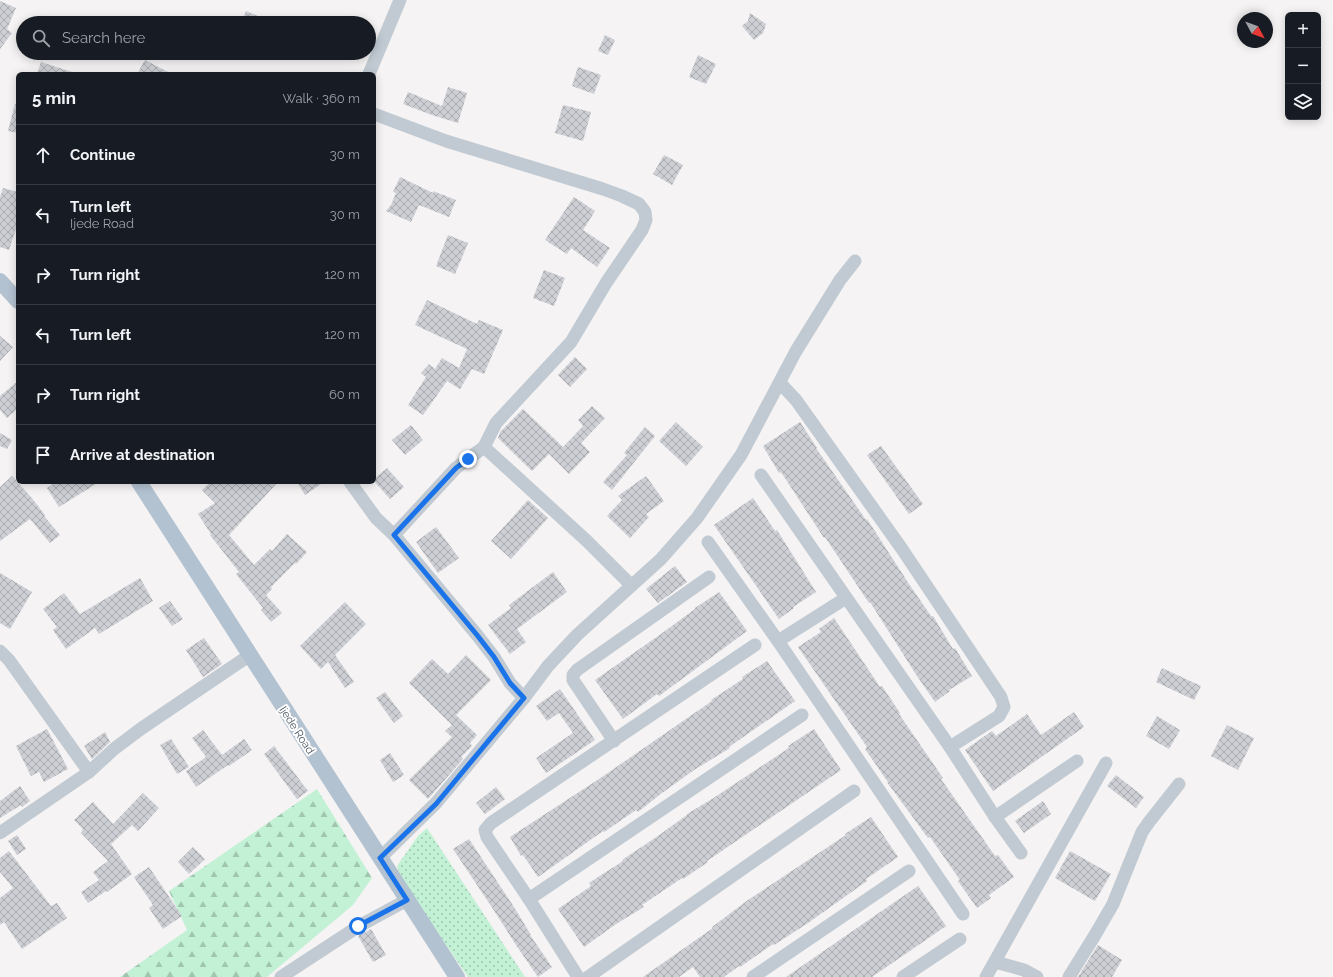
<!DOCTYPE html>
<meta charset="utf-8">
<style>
body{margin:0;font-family:Raleway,sans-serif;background:#242831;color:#f1f3f6}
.controls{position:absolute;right:12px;top:12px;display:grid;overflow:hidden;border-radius:6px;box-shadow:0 2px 10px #0003}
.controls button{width:36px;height:36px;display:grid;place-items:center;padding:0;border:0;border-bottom:1px solid #363941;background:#171b24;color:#f1f3f6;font:20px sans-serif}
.compass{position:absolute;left:1237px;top:12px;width:36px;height:36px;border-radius:50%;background:#171b24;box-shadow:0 2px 10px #0003;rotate:131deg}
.stop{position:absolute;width:12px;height:12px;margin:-9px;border:3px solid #1a73e8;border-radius:50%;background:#fff}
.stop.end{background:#1a73e8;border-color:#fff;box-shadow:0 1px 4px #0008}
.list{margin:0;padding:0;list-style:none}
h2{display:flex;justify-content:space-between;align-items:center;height:52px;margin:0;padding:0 16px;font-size:17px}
h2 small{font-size:13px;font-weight:400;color:#9ea1a6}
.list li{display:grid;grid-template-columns:26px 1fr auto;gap:12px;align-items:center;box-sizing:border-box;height:60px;padding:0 16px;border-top:1px solid #363941}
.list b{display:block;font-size:15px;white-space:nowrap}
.list p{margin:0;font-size:13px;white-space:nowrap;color:#9ea1a6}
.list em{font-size:13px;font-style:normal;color:#9ea1a6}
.icon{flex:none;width:22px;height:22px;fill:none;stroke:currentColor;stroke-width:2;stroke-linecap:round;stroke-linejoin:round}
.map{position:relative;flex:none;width:1333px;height:977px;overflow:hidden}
.search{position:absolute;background:#171b24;box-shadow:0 2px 10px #0003;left:16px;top:16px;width:360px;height:44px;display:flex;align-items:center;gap:10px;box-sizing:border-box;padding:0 14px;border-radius:22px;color:#9ea1a6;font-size:15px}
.panel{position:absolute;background:#171b24;box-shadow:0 2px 10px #0003;left:16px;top:72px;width:360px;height:412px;border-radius:6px}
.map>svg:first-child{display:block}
.grass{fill:url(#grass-dots)}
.forest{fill:url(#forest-firs)}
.building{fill:url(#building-cross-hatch)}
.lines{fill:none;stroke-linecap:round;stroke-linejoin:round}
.minor{stroke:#c1cad2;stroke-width:13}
.major{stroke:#b3c2d1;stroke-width:16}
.route{stroke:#1a73e8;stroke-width:5}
.labels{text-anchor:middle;stroke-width:4;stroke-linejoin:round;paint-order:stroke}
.street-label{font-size:11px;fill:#4a5661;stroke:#fff}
</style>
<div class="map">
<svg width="1333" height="977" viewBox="0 0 1333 977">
<defs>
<pattern id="grass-dots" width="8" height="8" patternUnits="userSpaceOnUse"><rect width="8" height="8" fill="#c3f1d5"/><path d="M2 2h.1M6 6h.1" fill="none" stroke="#a0c6b0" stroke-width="1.8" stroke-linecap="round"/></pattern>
<pattern id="forest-firs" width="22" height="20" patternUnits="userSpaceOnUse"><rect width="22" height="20" fill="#c3f1d5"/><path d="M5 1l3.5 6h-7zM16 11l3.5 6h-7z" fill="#a0c6b0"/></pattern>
<pattern id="building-cross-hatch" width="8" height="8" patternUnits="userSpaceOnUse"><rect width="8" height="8" fill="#cdcfd5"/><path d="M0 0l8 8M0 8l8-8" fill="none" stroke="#a8abb0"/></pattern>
</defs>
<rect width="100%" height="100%" fill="#f5f3f3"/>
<path class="grass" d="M427,828l98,149h-57l-67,-98 -4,-13 21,-30z"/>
<path class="forest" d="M317,789l55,89 -19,27 -86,72h-147l67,-47 -18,-39z"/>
<g class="building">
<path d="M0,1l16,7 -9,21 5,4 -12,16z"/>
<path d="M246,11l28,12h-33z"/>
<path d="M750,13l16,11 -3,9 -9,7 -12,-14 6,-5z"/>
<path d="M605,35l10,5 -7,15 -10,-4z"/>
<path d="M698,55l18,9 -10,20 -17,-7z"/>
<path d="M145,60l27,14h-35z"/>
<path d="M41,62l31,10v2h-35z"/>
<path d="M578,67l23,8 -7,19 -22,-8z"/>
<path d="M448,87l19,6 -9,30 -26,-8 -29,-11 5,-12 34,14z"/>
<path d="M15,104l3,1v28l-10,-2z"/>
<path d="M563,105l28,7 -8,29 -28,-8z"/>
<path d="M664,155l19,10 -11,20 -19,-11z"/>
<path d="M400,177l33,16v-2l23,9 -7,17 -30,-12 -8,17 -25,-11 5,-6 5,-12 -3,-1z"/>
<path d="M3,188l15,4v31l-9,27 -9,-3v-50z"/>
<path d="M574,197l21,14 -12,19 27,18 -13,19 -26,-19 -4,6 -22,-14z"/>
<path d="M448,235l20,8 -13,31 -19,-8z"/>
<path d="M544,270l21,8 -11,28 -21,-8z"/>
<path d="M427,300l50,24 2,-4 24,10 -19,44 -12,-5 -12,20 -13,-8 -24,34 -15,-10 18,-28 -5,-4 8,-9 6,5 7,-11 17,10 8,-19 -52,-24z"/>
<path d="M0,336l13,11 -13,14z"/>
<path d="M575,357l12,12 -17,18 -12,-12z"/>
<path d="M18,381v27l-11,10 -7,-8v-14z"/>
<path d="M592,406l13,12 -24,25 9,9 -21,22 -20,-20 -17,17 -34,-33 2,-6 23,-23 40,38 20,-21 -5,-6z"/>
<path d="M676,422l27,25 -17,19 -27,-25z"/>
<path d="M800,422l17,26h-1l50,72 1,-1 42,65 22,32h2l20,33 2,-1 17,28 -23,14 1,1 -15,11 -18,-26 -47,-74 -1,1 -44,-66 -1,1 -43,-66 -2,1 -16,-27z"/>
<path d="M411,425l12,15 -18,15 -13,-15z"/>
<path d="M645,427l10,9 -43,54 -9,-8 24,-27 -3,-2z"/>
<path d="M0,433l12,7 -5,9 -7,-3z"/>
<path d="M881,446l42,58 -14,10 -42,-59z"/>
<path d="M387,468l17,19 -14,12 -16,-18v-2z"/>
<path d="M12,476l19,21 14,18 -1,1 16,19 -10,8 -20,-24 -30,22v-54z"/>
<path d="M646,476l18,25 -18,13 3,3 -19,21 -23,-22 15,-16 -4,-4z"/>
<path d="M56,482h43l-40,25 -12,-19z"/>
<path d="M211,482h67l-49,53 25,30 16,-16 2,2 15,-17 20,18 -11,12 -1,-1 -24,24 1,2 -6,6 16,18 -11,9 -10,-12 2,-2 -27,-34 3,-2 -29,-37 1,-1 -13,-20 17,-11 -13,-13z"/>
<path d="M297,482h27l-19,13z"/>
<path d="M753,498l22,33 2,-1 39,62 -23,15 1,1 -15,11 -65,-94z"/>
<path d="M528,500l20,18 -37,41 -20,-18z"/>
<path d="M436,527l23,31 -21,15 -22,-31z"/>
<path d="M675,566l12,16 -29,21 -12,-14z"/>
<path d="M553,572l14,20 -50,37 9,13 -16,12 -22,-29 23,-17 -2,-3z"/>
<path d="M0,573l32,19 -22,37 -10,-6z"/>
<path d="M140,578l13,23 -54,33 -4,-6 -29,21 -13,-19 4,-3 -14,-18 21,-16 16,21z"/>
<path d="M719,592l28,39 -88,65 -2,-2 -34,25 -28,-39 66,-46 34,-25v-1z"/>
<path d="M170,601l13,18 -11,7 -13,-18z"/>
<path d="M345,602l21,22 -31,31 19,27 -9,6 -17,-26 -7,7 -21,-23z"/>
<path d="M834,618l46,69 2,-1 18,27 -1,1 44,64 -2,1 54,77 3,-1 16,22 -25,18 2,3 -14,10 -19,-27 2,-1 -30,-43 -2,1 -41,-56h1l-23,-33 2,-2 -69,-100 23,-15 -2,-3z"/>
<path d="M204,638l18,26 -19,13 -17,-27z"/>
<path d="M466,655l25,25 -35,35 21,20 -7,8 2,3 -11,11 2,2 -35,40 -19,-19 43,-43 -7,-6 7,-6 -43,-42 23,-24 16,15z"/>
<path d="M767,661l28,40 -66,46 1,1 -36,22 -32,23 -24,19 -2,-2 -32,22 -1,-1 -65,46 -15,-22 -2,1 -11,-19 92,-60 110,-76 -1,-1 32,-21 -1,-2z"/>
<path d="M1162,668l39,18 -7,14 -38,-18z"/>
<path d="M560,689l35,51 -49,33 -10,-15 37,-25 -14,-20 -12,8 -11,-15z"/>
<path d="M385,692l18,24 -9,7 -18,-25z"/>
<path d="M1074,712l10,15 -91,64 -28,-41 27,-19 4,5 31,-22 14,21z"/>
<path d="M1157,716l23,14 -11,19 -23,-13z"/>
<path d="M1227,725l27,13 -16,32 -27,-14z"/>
<path d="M47,729l21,40 -24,13 -5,-10 -8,4 -15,-30z"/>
<path d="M814,729l27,41 -134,91 1,1 -25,17 -1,-1 -40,27 2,2 -28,17 -32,23 -26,-38 33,-23 -2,-3 34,-22 -1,-1 33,-22 32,-23v-1l25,-15 77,-51 -1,-2z"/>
<path d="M203,730l19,25 22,-16 8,11 -23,16 -1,-1 -32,22 -10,-16 20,-14 -14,-19z"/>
<path d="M105,732l5,10 -18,17 -8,-13z"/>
<path d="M171,739l18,28 -12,7 -17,-29z"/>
<path d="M274,746l34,45 -11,8 -33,-45z"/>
<path d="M390,753l14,22 -11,7 -13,-22z"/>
<path d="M1116,775l28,22 -8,11 -29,-22z"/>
<path d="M20,786l10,15 -8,6 -1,-2 -21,13v-17z"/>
<path d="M496,787l9,12 -20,15 -9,-11z"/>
<path d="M143,793l16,15 -21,23 -6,-6 -21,19 21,30 -25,18 -1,-1 -18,12 -7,-11 18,-12 -6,-8 15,-11 -27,-28 2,-4 -9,-9 19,-18 20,22z"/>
<path d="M1043,801l8,13 -27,19 -9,-12z"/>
<path d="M871,817l27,40 -32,22 1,2 -59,42 -34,22 -1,-1 -33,23 -1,-1 -15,11h-24l-7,-10 -14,10h-36l70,-49 -1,-1 36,-27 98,-65 -1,-1z"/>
<path d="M17,835l9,14 -9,6 -9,-14z"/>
<path d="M469,839l45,68 17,28h-1l22,32 -14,10 -22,-32 -21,-33 -42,-63z"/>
<path d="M193,847l12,12 -16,15 -11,-12z"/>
<path d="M9,851l42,55 6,-3 10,15 -45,31 -18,-27 -4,3v-27l13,-10 -13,-16v-14z"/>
<path d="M1070,851l41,23 -16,27 -40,-23z"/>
<path d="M149,867l33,49 -19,13 -14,-21 4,-3 -19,-28z"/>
<path d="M918,886l28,40 -74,51h-86z"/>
<path d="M371,929l15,26 -13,7 -15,-26z"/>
<path d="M1098,945l24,15 -10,17h-34z"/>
</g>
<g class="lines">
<g class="minor">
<path d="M369,74l31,-74"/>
<path d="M374,114l72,27 157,48 19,7 17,8 6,8 1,8 -4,10 -36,53 -35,59 -75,81 -12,24 -28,21 -62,67"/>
<path d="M780,383l16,17 106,149 99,148 3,10 -5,9 -49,31"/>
<path d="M484,447l104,95 43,43"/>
<path d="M761,475l189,272 45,70 26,36"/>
<path d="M350,482l26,36 18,17 83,100 17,22 16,26 14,15"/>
<path d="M708,542l70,99 185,273"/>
<path d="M778,641l68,-43"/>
<path d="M0,651l9,9 80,112"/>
<path d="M614,741l-41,-61v-5l4,-5 132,-93"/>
<path d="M995,817l82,-56"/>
<path d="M0,833l89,-61 25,-23 28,-21 108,-73"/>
<path d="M380,858l56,-55 88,-105 24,-32 29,-31 84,-76 36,-41 44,-63 55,-104 44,-71 15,-19"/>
<path d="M529,899l273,-184"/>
<path d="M995,962l29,8 13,7"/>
<path d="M281,977l78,-51 48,-26"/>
<path d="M578,977l-49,-78 -42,-62 -2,-7 6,-7 264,-178"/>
<path d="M588,977l266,-186"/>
<path d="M753,977l156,-106"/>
<path d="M903,977l57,-38"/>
<path d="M986,977l120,-214"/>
<path d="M1069,977l26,-42 18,-31 29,-72 7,-10 30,-38"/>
</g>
<g class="major">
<path d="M0,281l18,20"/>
<path d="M139,482l318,495"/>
</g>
</g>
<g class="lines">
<path class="route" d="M358,926l49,-26 -27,-42 56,-54 88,-106 -14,-15 -16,-26 -17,-22 -83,-100 62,-67 12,-9"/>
</g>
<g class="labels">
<g class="street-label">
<text transform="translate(297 730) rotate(57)" y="4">Ijede Road</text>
</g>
</g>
</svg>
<div class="controls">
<button>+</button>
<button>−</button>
<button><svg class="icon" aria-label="layers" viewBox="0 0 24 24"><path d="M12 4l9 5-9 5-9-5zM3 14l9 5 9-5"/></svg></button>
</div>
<svg class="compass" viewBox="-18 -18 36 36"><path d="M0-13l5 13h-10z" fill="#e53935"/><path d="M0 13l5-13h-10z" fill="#9ea1a6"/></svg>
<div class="stop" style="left:358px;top:926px"></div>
<div class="stop end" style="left:468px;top:459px"></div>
<div class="search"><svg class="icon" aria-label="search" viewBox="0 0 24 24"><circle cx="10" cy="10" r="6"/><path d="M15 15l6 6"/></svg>Search here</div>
<section class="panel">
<h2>5 min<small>Walk · 360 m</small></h2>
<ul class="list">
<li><svg class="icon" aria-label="ahead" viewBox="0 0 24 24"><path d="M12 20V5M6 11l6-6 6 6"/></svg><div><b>Continue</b></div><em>30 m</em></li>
<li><svg class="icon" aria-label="left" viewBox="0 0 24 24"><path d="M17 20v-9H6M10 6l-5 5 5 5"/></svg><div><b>Turn left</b><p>Ijede Road</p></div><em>30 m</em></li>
<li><svg class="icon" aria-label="right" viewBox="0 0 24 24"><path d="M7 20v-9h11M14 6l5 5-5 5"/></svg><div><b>Turn right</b></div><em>120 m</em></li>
<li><svg class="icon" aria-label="left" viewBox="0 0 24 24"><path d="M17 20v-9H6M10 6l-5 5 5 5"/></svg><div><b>Turn left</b></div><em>120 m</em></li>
<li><svg class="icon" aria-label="right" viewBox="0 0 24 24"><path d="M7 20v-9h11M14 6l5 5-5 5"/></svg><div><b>Turn right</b></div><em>60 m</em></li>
<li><svg class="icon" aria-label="arrive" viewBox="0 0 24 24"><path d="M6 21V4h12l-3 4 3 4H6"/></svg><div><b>Arrive at destination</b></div></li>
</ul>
</section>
</div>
